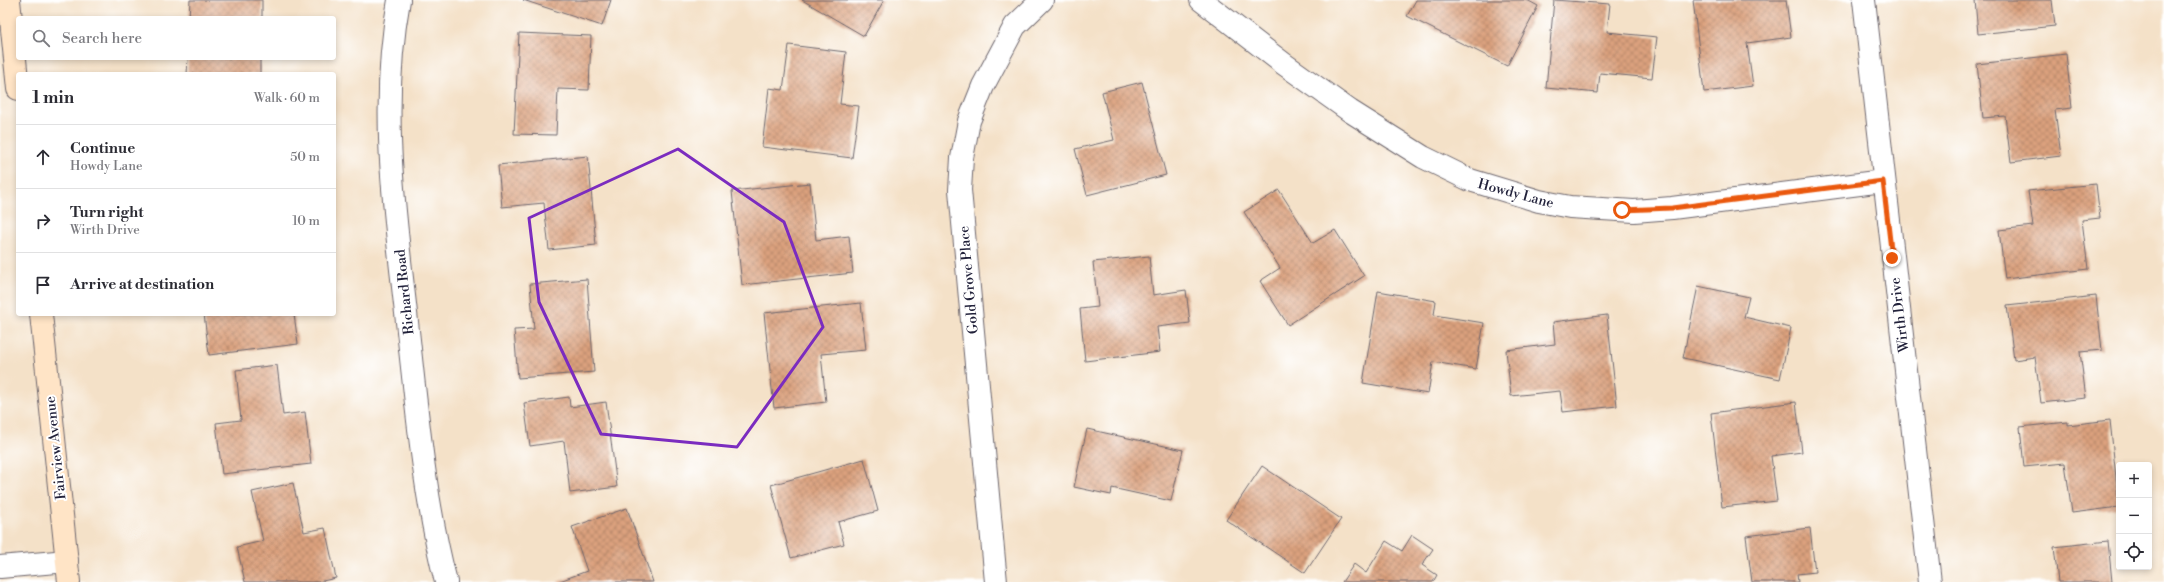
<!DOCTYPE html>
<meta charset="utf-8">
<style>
body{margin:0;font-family:"Libre Bodoni",serif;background:#f7f7f7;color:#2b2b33}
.controls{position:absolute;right:12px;bottom:12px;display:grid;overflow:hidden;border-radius:4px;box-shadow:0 2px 6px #0003}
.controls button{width:36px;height:36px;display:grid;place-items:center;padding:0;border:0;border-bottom:1px solid #e1e1e2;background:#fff;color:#2b2b33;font:20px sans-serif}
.stop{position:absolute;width:12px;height:12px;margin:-9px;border:3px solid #ea580c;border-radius:50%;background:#fff}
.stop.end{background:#ea580c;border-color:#fff;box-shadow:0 1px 4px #0008}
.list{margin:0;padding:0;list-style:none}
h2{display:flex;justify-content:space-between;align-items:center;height:52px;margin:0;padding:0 16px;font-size:17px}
h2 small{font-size:13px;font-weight:400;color:#7c7c81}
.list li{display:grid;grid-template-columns:26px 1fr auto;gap:12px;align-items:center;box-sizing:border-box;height:64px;padding:0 16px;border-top:1px solid #e1e1e2}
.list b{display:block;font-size:15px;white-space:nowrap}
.list p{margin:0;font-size:13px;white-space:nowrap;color:#7c7c81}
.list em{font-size:13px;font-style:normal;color:#7c7c81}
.icon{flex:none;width:22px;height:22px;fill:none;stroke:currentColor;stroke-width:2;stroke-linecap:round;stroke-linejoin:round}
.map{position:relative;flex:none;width:2164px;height:582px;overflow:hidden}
.search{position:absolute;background:#fff;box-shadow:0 2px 6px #0003;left:16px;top:16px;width:320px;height:44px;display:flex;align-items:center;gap:10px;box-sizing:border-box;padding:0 14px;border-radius:4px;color:#7c7c81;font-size:15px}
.panel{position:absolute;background:#fff;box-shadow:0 2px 6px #0003;left:16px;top:72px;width:320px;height:244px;border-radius:4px}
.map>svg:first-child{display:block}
.building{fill:url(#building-cross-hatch)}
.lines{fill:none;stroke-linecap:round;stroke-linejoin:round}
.street-casing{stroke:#6c656c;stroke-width:24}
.secondary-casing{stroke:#6c656c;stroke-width:24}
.street{stroke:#fff;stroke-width:22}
.secondary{stroke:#ffe4c6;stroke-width:22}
.route{stroke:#ea580c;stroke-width:5}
.marked{fill:none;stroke:#7b2cbf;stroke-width:3;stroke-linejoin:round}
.labels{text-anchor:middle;stroke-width:4;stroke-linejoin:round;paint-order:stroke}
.street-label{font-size:14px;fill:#22223b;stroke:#fff}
</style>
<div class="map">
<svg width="2164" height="582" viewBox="0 0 2164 582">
<defs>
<pattern id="building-cross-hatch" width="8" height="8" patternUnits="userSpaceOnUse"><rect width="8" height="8" fill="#dba17e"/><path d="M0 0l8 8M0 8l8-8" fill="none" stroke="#b18368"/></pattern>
</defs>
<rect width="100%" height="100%" fill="#fff"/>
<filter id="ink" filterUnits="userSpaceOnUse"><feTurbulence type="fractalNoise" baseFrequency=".025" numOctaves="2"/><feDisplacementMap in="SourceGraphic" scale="8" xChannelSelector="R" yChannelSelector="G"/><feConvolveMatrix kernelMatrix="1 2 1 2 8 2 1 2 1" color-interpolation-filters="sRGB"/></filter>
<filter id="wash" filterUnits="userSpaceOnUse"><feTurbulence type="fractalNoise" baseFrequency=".012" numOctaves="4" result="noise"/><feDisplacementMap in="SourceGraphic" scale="16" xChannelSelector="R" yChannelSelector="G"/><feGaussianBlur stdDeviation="0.9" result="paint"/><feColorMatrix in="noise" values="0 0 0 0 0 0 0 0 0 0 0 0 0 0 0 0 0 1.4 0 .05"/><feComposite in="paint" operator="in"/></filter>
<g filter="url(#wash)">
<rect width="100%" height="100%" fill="#f4e1c8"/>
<g id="blocks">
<g class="building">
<path d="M190,0h72v18h-73z"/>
<path d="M523,0h88l-9,26z"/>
<path d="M802,0h82l-20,36z"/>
<path d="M1416,0h111l11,6 -31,60 -100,-50z"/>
<path d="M1554,0l56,4 -3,28 50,5 -5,41 -52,-5 -2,20 -52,-5z"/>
<path d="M1693,0h93l5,37 -44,6 6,43 -49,6z"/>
<path d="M1975,0h77l3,26 -77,8z"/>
<path d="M519,33l72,3 -2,54 -31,-1 -2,46 -42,-1z"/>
<path d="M789,45l57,7 -6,52 19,2 -7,52 -90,-11 7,-59 14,2z"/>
<path d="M2066,54l6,54 -17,2 6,46 -50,6 -6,-46 -22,2 -6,-54z"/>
<path d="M188,58h72v16h-73z"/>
<path d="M1142,82l24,93 -79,20 -12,-46 39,-9 -12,-48z"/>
<path d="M588,156l8,89 -47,5 -5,-47 -42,4 -4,-42z"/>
<path d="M810,183l6,57 33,-4 4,37 -111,12 -10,-94z"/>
<path d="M2096,184l4,34 -18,2 6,49 -83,10 -6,-49 34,-4 -5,-35z"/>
<path d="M1279,190l34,53 22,-13 29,46 -76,49 -28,-44 20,-13 -36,-56z"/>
<path d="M1149,256l4,39 33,-5 4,33 -33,4 3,25 -75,9 -5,-52 18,-2 -5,-45z"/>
<path d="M587,279l7,93 -76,6 -4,-48 20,-1 -4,-45z"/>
<path d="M1698,286l51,11 -5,20 47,11 -11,51 -97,-21z"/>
<path d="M1378,291l58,10 -2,14 50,8 -8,46 -43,-7 -5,32 -65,-11z"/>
<path d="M2096,296l6,54 -22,2 6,46 -45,5 -6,-46 -21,3 -7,-54z"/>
<path d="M861,303l5,47 -45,4 5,48 -52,6 -10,-95z"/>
<path d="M204,314h90l4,30 -89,11z"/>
<path d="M1607,315l10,91 -54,6 -3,-21 -49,5 -5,-46 49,-6 -2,-22z"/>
<path d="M277,365l6,50 22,-3 6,52 -89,10 -6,-51 25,-3 -5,-50z"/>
<path d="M569,397l1,10 36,-5 11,85 -47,6 -6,-52 -34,5 -6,-43z"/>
<path d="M1796,402l6,50 -31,4 6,45 -55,6 -11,-94z"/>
<path d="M2110,420l9,87 -47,6 -7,-50 -41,4 -4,-40 48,-5v3z"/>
<path d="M1087,429l96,21 -12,51 -59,-13 -1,7 -37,-8z"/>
<path d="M864,459l14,52 -40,11 6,22 -53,14 -20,-73z"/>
<path d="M1262,466l79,53 -36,54 -79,-53z"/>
<path d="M293,483l11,49 21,-4 11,50 -18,4h-73l-8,-35 26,-6 -11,-49z"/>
<path d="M627,508l26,74h-96l30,-11 -15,-44z"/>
<path d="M1810,528l5,44 -18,2 1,8h-46l-6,-46z"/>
<path d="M1412,535l21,14 -11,16 15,10 -4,7h-91l12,-18 12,9 20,-32 16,10z"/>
<path d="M2108,541l4,41h-54l-4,-35z"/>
</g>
</g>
</g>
<g filter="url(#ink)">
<use href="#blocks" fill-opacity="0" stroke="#6c656c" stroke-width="1"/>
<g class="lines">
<defs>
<g id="street">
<path d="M399,0c-20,108 -4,215 8,322 10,88 17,175 39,260"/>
<path d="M1201,0l83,64 66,47 73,46 47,23 69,21 31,6 64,4 38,-3 211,-27"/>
<path d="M1864,0l66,582"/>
<path d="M0,567l67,-6"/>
<path d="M996,582l-36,-392 2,-32 7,-37 14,-35 32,-60 27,-26"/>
</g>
<g id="secondary">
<path d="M9,0l9,89"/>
<path d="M41,314l28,268"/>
</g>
</defs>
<use href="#street" class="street-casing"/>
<use href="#secondary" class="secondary-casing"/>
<use href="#street" class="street"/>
<use href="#secondary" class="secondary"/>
</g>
</g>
<g class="lines" filter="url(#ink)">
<path class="route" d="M1622,210l50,-2 211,-27 9,77"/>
</g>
<path class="marked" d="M678,149l106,73 39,105 -86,120 -136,-13 -62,-132 -10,-84z"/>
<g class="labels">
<g class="street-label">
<text transform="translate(1516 193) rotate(15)" y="5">Howdy Lane</text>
<text transform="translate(968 280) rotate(-95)" y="5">Gold Grove Place</text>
<text transform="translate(404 292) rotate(-96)" y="5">Richard Road</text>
<text transform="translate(1899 315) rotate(-97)" y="5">Wirth Drive</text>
<text transform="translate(55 448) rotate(-96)" y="5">Fairview Avenue</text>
</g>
</g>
</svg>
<div class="controls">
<button>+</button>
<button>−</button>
<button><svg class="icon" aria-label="locate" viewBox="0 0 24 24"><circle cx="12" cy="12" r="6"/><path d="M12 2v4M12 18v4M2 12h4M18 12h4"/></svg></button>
</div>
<div class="stop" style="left:1622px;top:210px"></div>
<div class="stop end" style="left:1892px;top:258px"></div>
<div class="search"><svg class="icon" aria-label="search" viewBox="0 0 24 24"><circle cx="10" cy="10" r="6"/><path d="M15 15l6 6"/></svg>Search here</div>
<section class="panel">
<h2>1 min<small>Walk · 60 m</small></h2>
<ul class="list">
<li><svg class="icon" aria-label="ahead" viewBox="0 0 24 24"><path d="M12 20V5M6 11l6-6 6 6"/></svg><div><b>Continue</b><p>Howdy Lane</p></div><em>50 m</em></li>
<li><svg class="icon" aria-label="right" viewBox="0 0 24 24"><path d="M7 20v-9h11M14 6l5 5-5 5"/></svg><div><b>Turn right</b><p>Wirth Drive</p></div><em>10 m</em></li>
<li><svg class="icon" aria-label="arrive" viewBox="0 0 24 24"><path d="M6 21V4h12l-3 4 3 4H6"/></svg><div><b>Arrive at destination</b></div></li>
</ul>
</section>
</div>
